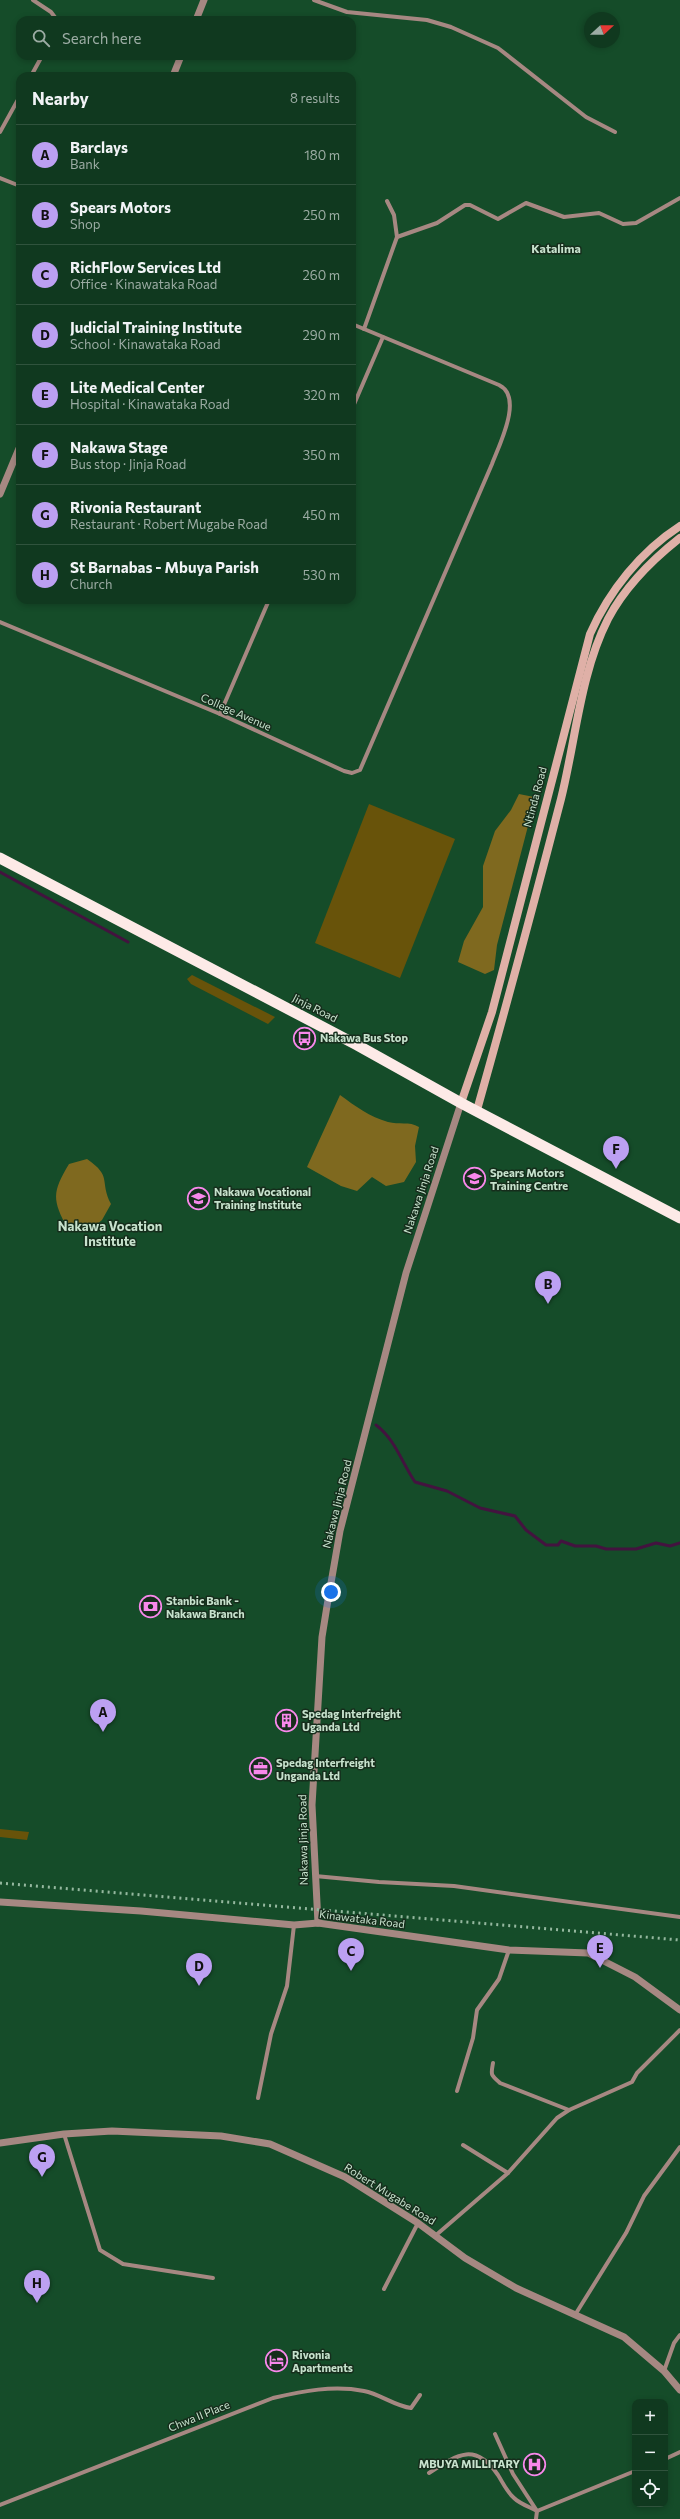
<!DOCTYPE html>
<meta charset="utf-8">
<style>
body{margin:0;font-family:Commissioner,sans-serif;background:#194028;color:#f1f3f6}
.controls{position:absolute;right:12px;bottom:12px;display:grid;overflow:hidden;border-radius:8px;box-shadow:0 2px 6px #0003}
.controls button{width:36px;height:36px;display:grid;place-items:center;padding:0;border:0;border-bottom:1px solid #30533d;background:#10391f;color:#f1f3f6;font:20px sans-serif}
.compass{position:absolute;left:584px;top:12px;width:36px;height:36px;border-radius:50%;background:#10391f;box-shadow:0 2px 6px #0003;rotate:69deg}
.you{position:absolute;left:331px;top:1592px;width:14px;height:14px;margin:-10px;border:3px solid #fff;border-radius:50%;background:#1a73e8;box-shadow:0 0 0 6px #1a73e833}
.badge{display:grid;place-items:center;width:26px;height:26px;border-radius:50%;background:#bca0f2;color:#111;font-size:13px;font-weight:700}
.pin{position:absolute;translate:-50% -33px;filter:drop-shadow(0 1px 2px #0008)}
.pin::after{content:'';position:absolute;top:21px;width:14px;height:12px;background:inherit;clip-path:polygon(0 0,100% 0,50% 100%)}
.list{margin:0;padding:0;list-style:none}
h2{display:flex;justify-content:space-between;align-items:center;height:52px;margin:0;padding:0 16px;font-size:17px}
h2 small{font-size:13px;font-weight:400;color:#9caca4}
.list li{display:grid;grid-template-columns:26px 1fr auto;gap:12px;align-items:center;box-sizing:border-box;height:60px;padding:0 16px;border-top:1px solid #30533d}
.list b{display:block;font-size:15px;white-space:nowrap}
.list p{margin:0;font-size:13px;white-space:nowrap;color:#9caca4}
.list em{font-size:13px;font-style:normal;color:#9caca4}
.icon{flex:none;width:22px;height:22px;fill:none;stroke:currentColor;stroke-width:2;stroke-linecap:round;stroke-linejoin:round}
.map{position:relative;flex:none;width:680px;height:2519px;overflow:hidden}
.search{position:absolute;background:#10391f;box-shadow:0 2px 6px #0003;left:16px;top:16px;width:340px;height:44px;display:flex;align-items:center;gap:10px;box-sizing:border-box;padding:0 14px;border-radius:12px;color:#9caca4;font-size:15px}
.panel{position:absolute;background:#10391f;box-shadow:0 2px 6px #0003;left:16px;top:72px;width:340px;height:532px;border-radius:12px}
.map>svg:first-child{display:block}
.green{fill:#68530a}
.forest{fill:#7f691f}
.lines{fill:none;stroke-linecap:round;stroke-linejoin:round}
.stream{stroke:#43133f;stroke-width:3}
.minor{stroke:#a68882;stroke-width:4}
.tertiary{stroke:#a68882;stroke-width:7}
.secondary{stroke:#dfb0a7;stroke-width:8}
.trunk{stroke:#fdeae7;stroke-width:11}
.rail{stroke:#95b89f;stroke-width:3;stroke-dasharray:2 4;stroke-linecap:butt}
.labels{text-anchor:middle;stroke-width:3;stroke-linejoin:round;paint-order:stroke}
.street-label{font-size:11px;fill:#c7e2cd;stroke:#162d1c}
.poi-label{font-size:11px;font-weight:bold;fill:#c7e2cd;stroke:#162d1c;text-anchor:start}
.neighbourhood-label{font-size:12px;font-weight:bold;fill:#c7e2cd;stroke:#162d1c}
.quarter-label{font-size:13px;font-weight:bold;fill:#c7e2cd;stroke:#162d1c}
</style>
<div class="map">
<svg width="680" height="2519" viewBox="0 0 680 2519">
<rect width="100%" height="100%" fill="#154c29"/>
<g class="green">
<path d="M369,804l86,35 -55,139 -85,-35z"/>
<path d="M192,975l83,42 -7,7 -77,-40 -4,-5z"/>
<path d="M0,1829l29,3 -2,8 -27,-3z"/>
</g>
<g class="forest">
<path d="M519,794l15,3v6l-37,142 -3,25 -9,4 -27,-12 6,-21 19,-34v-41l12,-35 16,-21z"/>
<path d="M340,1095c15,11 30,22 48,27 11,3 21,-1 31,5l-4,19 1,16 -12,20 -18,4 -14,-9 -15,14 -16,-5 -34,-19z"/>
<path d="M87,1159c26,18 12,22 24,45l-9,16 -14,12 -20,-3c-16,-29 -16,-37 1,-65z"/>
</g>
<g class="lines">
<g class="stream">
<path d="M0,872l128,70"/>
<path d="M376,1425c19,14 26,38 39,57l32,9 33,17 35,8 11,14 20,15h12l3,-4 14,5h21l10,3h30l20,-6 14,3 10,-3"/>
</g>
<g class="minor">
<path d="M33,0l18,12 6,8"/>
<path d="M314,0l33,12 80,8 24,7 47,21 88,69 29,15"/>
<path d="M31,76l11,-20"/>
<path d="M0,132l20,-36"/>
<path d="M0,178l20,8"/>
<path d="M397,237l40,-14 28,-18h5l28,14 28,-16 38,14 35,-4 24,11 13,-1 44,-25"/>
<path d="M364,329l33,-92 -3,-22 -7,-14"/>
<path d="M352,409l31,-72"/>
<path d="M0,622l220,92 124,57 8,2 8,-3 132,-306c7,-19 32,-67 7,-79l-147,-61"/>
<path d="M220,714l49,-114"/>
<path d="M315,1876l64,6 75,4 226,31"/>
<path d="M493,2063c-2,12 -3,11 7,20l69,27"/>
<path d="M457,2091l16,-53 4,-28 22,-31 10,-29"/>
<path d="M258,2098l13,-64 16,-48 7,-61"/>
<path d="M64,2134l36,116 23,14 90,14"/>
<path d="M463,2145l45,28"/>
<path d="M435,2236l73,-63 49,-55 12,-8 63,-28 5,-9 43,-43"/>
<path d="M384,2289l34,-66"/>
<path d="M575,2315l51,-82 18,-37 36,-49"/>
<path d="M664,2371l10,-28 6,-8"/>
<path d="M495,2434l18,40 24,37 -1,8"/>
<path d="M665,2459l15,-7"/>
<path d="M429,2473c29,-19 46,-31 69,2 5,8 9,17 16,23 6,6 16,9 23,13l98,-40"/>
<path d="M0,2505l273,-107c30,-7 60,-13 91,-7 16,3 31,15 47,17l9,-13"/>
</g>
<g class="tertiary">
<path d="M196,20l8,-20"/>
<path d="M173,76l8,-20"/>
<path d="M0,494l20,-48"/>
<path d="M0,1902l141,9 153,14 24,-2 191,27 79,3 47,24 45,33"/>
<path d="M318,1923l-6,-118 10,-168 5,-31 13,-75 66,-258 55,-170"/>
<path d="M0,2143l64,-9 48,-3 109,5 49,8 75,33 73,46 47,35 51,30 108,49 40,34 16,19"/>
</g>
<g class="secondary">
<path d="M461,1103l31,-91 98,-378c19,-43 51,-83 90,-108"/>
<path d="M477,1110c29,-103 57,-207 84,-311 15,-60 19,-125 47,-180 17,-32 44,-59 72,-81"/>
</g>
<path class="trunk" d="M0,858l357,187 104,58 219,115"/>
<path class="rail" d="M0,1883l680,57"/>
</g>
<defs>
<symbol id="bus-ring" viewBox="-11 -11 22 22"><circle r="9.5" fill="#162d1c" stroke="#f888eb" stroke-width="1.5"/><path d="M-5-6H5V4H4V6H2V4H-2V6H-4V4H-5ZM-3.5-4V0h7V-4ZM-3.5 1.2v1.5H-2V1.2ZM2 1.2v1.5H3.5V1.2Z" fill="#f888eb"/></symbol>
<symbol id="university-ring" viewBox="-11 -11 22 22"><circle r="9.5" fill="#162d1c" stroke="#f888eb" stroke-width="1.5"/><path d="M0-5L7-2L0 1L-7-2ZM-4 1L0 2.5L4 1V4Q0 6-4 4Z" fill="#f888eb"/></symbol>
<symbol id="school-ring" viewBox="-11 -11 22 22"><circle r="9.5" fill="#162d1c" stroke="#f888eb" stroke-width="1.5"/><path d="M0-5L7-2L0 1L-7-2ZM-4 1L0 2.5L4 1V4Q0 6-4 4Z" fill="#f888eb"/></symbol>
<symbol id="bank-ring" viewBox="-11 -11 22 22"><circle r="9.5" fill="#162d1c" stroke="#f888eb" stroke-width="1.5"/><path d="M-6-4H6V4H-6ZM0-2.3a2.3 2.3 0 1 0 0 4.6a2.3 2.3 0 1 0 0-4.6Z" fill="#f888eb"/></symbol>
<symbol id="building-ring" viewBox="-11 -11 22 22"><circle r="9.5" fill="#162d1c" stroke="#f888eb" stroke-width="1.5"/><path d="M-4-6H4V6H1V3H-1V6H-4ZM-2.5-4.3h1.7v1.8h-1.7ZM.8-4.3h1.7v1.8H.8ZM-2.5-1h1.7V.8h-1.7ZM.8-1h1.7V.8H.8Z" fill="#f888eb"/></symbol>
<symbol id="office-ring" viewBox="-11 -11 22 22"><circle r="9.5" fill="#162d1c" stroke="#f888eb" stroke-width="1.5"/><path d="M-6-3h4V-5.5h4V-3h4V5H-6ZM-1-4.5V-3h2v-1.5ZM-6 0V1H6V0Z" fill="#f888eb"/></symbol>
<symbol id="hotel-ring" viewBox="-11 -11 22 22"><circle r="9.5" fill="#162d1c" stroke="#f888eb" stroke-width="1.5"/><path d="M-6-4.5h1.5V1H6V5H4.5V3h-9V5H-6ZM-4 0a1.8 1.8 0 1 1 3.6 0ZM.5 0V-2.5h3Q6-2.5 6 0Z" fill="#f888eb"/></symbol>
<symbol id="hospital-ring" viewBox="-11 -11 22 22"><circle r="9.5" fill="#162d1c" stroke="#f888eb" stroke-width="1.5"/><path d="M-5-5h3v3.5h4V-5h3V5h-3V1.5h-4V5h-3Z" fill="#f888eb"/></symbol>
</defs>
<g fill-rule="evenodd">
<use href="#bus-ring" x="292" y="1026" width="25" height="25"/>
<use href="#university-ring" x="462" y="1166" width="25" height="25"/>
<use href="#school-ring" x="186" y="1186" width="25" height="25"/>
<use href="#bank-ring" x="138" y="1594" width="25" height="25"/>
<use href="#building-ring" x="274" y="1708" width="25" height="25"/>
<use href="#office-ring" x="248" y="1756" width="25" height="25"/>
<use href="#hotel-ring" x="264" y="2348" width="25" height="25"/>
<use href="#hospital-ring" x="522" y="2452" width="25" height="25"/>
</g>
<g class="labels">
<g class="street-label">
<text transform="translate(236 712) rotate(24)" y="4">College Avenue</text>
<text transform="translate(535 797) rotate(-75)" y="4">Ntinda Road</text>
<text transform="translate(315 1008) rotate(27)" y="4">Jinja Road</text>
<text transform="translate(421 1190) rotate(-72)" y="4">Nakawa Jinja Road</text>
<text transform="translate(337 1504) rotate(-76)" y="4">Nakawa Jinja Road</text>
<text transform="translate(303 1840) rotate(-91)" y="4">Nakawa Jinja Road</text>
<text transform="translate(362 1919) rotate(7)" y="4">Kinawataka Road</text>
<text transform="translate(390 2194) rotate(32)" y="4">Robert Mugabe Road</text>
<text transform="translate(199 2416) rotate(-22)" y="4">Chwa II Place</text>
</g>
<g class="poi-label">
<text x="320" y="1042">Nakawa Bus Stop</text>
<text x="490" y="1177">Spears Motors<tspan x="490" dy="13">Training Centre</tspan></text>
<text x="214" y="1196">Nakawa Vocational<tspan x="214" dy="13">Training Institute</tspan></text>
<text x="166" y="1605">Stanbic Bank -<tspan x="166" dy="13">Nakawa Branch</tspan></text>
<text x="302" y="1718">Spedag Interfreight<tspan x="302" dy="13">Uganda Ltd</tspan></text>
<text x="276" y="1767">Spedag Interfreight<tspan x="276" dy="13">Unganda Ltd</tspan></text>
<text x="292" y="2359">Rivonia<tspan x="292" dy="13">Apartments</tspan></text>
<text x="520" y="2468" text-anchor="end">MBUYA MILLITARY</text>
</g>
<g class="neighbourhood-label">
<text x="556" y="253">Katalima</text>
</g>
<g class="quarter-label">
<text x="110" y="1231">Nakawa Vocation<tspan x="110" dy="15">Institute</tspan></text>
</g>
</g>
</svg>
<div class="controls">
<button>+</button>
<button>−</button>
<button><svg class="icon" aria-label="locate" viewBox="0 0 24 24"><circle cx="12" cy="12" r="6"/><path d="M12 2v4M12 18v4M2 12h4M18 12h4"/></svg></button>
</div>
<svg class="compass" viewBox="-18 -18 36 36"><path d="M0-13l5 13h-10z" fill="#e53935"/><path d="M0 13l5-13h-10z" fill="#9caca4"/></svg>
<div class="you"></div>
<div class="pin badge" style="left:103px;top:1732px">A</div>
<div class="pin badge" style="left:548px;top:1304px">B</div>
<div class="pin badge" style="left:351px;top:1971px">C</div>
<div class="pin badge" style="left:199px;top:1986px">D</div>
<div class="pin badge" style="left:600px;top:1968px">E</div>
<div class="pin badge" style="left:616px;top:1169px">F</div>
<div class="pin badge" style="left:42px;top:2177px">G</div>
<div class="pin badge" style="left:37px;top:2303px">H</div>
<div class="search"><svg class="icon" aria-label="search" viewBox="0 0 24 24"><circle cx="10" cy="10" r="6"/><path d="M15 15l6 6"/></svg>Search here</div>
<section class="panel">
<h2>Nearby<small>8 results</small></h2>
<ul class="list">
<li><span class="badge">A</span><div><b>Barclays</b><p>Bank</p></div><em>180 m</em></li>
<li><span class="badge">B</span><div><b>Spears Motors</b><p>Shop</p></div><em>250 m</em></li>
<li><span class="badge">C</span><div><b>RichFlow Services Ltd</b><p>Office · Kinawataka Road</p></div><em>260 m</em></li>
<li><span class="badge">D</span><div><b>Judicial Training Institute</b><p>School · Kinawataka Road</p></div><em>290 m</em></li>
<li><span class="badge">E</span><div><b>Lite Medical Center</b><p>Hospital · Kinawataka Road</p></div><em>320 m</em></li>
<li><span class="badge">F</span><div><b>Nakawa Stage</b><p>Bus stop · Jinja Road</p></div><em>350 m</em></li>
<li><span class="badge">G</span><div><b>Rivonia Restaurant</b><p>Restaurant · Robert Mugabe Road</p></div><em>450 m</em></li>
<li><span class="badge">H</span><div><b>St Barnabas - Mbuya Parish</b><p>Church</p></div><em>530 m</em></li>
</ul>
</section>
</div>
